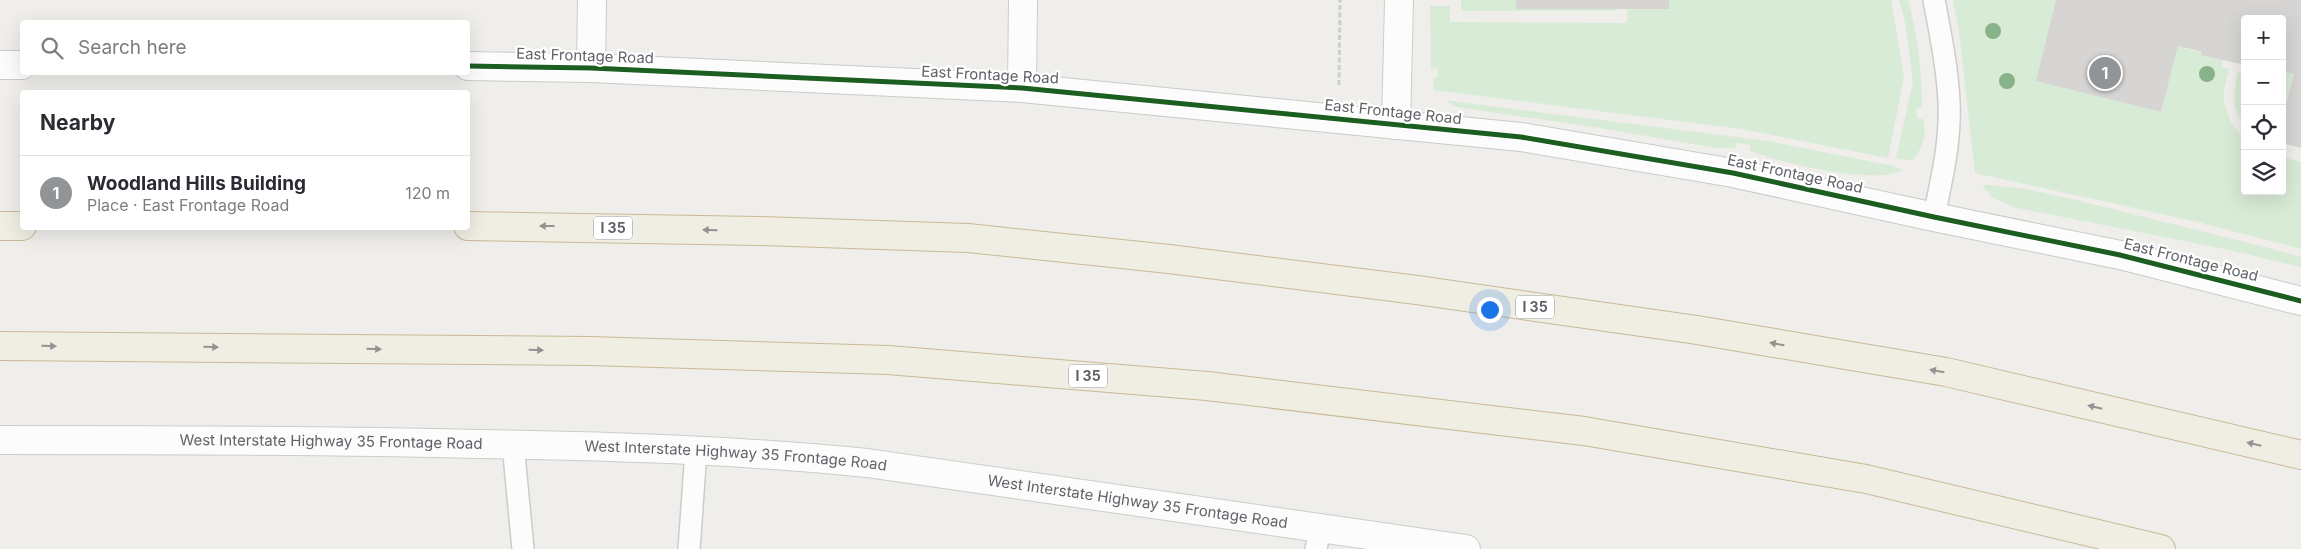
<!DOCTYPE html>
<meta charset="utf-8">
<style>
body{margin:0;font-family:Inter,sans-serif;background:#f2f2f3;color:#2b2b33}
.controls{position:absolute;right:15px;top:15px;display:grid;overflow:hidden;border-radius:5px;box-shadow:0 5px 20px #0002}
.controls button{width:45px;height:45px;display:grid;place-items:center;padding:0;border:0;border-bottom:1px solid #e1e1e2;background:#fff;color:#2b2b33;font:25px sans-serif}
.you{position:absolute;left:1489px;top:309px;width:18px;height:18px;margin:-12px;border:4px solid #fff;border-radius:50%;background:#1a73e8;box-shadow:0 0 0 8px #1a73e833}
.badge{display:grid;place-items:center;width:32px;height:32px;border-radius:50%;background:#919496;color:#fff;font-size:16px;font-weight:700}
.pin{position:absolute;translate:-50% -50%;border:2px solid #fff;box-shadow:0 1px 5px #0006}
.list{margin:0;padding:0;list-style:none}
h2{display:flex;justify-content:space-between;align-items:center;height:65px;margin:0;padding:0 20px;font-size:21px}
h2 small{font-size:16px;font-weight:400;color:#7c7c81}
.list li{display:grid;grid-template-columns:32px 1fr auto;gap:15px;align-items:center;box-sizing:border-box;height:75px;padding:0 20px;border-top:1px solid #e1e1e2}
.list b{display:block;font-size:19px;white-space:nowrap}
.list p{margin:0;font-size:16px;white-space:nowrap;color:#7c7c81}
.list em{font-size:16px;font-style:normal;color:#7c7c81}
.icon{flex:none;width:28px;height:28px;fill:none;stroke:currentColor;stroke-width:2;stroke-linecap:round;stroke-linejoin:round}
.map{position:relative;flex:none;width:2301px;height:549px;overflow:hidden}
.search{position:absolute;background:#fff;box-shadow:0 5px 20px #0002;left:20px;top:20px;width:450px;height:55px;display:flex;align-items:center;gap:12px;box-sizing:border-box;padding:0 18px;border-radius:5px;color:#7c7c81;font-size:19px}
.panel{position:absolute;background:#fff;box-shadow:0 5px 20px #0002;left:20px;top:90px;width:450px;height:140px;border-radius:5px}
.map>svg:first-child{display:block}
.green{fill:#d8ebd6}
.building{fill:#d6d5d3}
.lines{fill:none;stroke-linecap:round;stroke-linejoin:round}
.lane-casing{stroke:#cbcccc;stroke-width:24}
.street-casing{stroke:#cbcccc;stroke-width:30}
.secondary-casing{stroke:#cacacb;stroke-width:30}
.highway-casing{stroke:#c8b996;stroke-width:30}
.path{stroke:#cacfcc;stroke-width:3;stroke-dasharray:5 2.5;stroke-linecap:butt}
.lane{stroke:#fdfcfc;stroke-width:21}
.street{stroke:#fdfcfc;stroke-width:28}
.secondary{stroke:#fdfcfc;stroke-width:28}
.highway{stroke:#f0ede3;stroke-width:28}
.cycleway-casing{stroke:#fff;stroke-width:8}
.cycleway{stroke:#1b5e20;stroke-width:5}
.tree{fill:#88b388}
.oneway{fill:#929393}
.labels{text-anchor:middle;stroke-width:4.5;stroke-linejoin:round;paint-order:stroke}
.shield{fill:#fff;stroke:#8f9295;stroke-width:1}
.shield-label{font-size:14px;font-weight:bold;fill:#5f6368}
.street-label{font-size:15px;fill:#5f6368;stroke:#fff}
</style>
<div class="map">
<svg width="2301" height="549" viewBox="0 0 2301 549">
<rect width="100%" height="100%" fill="#efeeea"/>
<g class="green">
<path d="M1461,0h55l100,9 -1,2h-154z"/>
<path d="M1669,0h222l13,77 -16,81 -147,-29 -307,-39 -1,-12 5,-1 -1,-9 -6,1 -1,-63h20v16l177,1v-14h42z"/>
<path d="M1899,0h9c10,35 14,72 14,108l-6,1 1,10h6c5,15 -1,29 -10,41l-17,-1 17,-77 -8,-61z"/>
<path d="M1953,0h103l-19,81 124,31 17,-66 45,14 -1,7 7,2 -5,20v13l7,21 14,17v51h37v-34l19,5v87l-99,-26 -227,-50 -16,-141z"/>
<path d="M2282,71l12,3 -12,45z"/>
<path d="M2238,72l7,2v53c-14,-17 -12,-35 -7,-55z"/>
<path d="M1451,101l317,40 125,25 9,4c-25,16 -123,-8 -152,-19v-6l-14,-2 -1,5h-18l-117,-20 -143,-21 -11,-6z"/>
<path d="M1982,185c47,1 96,16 142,27 59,15 118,28 177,45v10l-72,-17 -216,-43 -21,-10z"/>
</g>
<g class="building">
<rect x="1516" y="0" width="153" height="9"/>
<path d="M2056,0h245v148l-19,-5v-24l12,-45 -12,-3v-52h-37v46l-44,-10 1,-3 -24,-6 -17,66 -125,-31z"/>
</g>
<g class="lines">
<defs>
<g id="lane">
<path d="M1934,217c6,-31 14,-63 15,-95 2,-37 -8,-85 -15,-122"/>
<path d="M513,444l10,105"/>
<path d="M689,549l7,-98"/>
<path d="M1316,549l4,-21"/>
</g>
<g id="street">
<path d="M591,68l1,-68"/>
<path d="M1022,88l1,-88"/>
<path d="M1396,125l3,-125"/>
<path id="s1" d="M0,440c160,0 320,0 480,4 129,2 258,6 387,19l599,86"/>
</g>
<g id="secondary">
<path d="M0,65h22"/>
<path d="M468,66l123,2 431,20 499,49 212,36 201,44 186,38 181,46"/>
</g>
<g id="highway">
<path d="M0,226h22"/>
<path d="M468,226l291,5 209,7 201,21 248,31 280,40 249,42 355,83"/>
<path d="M0,346l590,5 298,9 319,26 377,45 282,48 295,70"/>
</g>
</defs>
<use href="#lane" class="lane-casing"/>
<use href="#street" class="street-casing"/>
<use href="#secondary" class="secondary-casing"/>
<use href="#highway" class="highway-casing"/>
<path class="path" d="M1339,85l1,-85"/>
<use href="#lane" class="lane"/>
<use href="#street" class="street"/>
<use href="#secondary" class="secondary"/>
<use href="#highway" class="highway"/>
<defs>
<path id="cycleway" d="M468,66l123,2 431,20 499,49 212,36 201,44 186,38 181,46"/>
</defs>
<use href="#cycleway" class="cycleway-casing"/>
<use href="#cycleway" class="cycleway"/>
</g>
<g class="tree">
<circle cx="1993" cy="31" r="8"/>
<circle cx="2207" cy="74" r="8"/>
<circle cx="2007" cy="81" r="8"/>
</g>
<defs><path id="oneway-solid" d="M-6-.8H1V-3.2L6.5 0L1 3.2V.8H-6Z" transform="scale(1.25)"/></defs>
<g class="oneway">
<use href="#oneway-solid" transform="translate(547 226) rotate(-180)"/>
<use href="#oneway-solid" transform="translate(710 230) rotate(-179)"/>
<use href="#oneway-solid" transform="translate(1777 344) rotate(-170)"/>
<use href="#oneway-solid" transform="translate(49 346) rotate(1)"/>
<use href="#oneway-solid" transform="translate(211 347) rotate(1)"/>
<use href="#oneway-solid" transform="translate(374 349) rotate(1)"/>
<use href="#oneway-solid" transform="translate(536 350) rotate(1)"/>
<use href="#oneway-solid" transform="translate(1937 371) rotate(-170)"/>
<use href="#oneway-solid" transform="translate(2095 407) rotate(-167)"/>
<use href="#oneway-solid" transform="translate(2254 444) rotate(-167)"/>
</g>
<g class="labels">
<g class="shield">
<rect x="594" y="216.5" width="38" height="23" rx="4"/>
<rect x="1516" y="295.5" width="38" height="23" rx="4"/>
<rect x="1069" y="364.5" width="38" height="23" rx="4"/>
</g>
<g class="shield-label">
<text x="613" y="233">I 35</text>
<text x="1535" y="312">I 35</text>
<text x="1088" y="381">I 35</text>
</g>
<g class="street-label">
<text transform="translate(585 56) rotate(2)" y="5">East Frontage Road</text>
<text transform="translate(990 75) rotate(3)" y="5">East Frontage Road</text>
<text transform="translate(1393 112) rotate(6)" y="5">East Frontage Road</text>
<text transform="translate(1795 174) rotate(12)" y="5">East Frontage Road</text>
<text transform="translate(2191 260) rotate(14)" y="5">East Frontage Road</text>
<text dy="5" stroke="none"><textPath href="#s1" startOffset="331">West Interstate Highway 35 Frontage Road</textPath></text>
<text dy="5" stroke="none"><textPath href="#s1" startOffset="736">West Interstate Highway 35 Frontage Road</textPath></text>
<text dy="5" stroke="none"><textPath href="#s1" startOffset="1141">West Interstate Highway 35 Frontage Road</textPath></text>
</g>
</g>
</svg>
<div class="controls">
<button>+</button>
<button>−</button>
<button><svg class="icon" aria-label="locate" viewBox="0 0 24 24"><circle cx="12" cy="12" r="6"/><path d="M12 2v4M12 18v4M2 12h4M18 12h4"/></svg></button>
<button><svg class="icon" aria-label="layers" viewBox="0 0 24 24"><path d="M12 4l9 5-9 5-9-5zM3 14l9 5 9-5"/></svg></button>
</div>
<div class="you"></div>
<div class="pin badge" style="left:2105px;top:73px">1</div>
<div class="search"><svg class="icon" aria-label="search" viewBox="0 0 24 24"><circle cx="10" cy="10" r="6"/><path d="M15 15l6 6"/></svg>Search here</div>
<section class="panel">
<h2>Nearby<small></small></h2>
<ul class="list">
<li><span class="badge">1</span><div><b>Woodland Hills Building</b><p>Place · East Frontage Road</p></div><em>120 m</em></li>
</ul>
</section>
</div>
